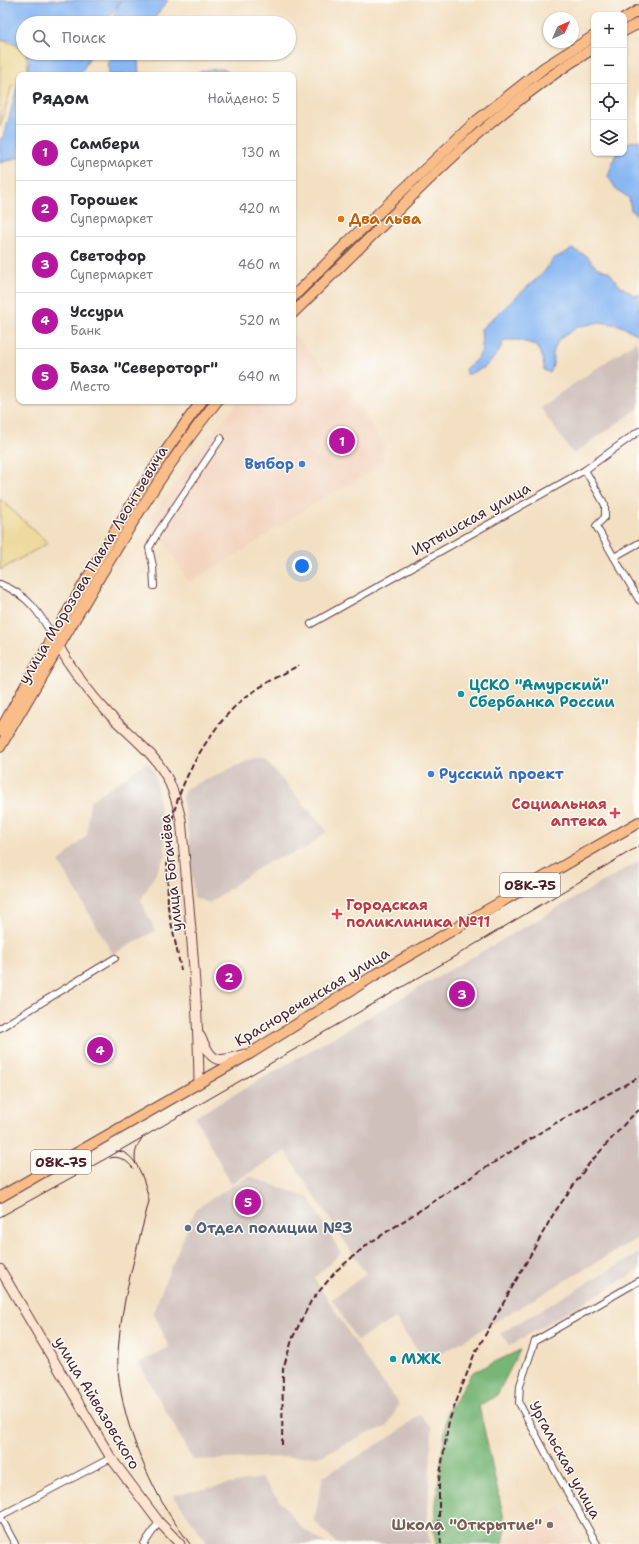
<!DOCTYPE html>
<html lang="ru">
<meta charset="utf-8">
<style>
body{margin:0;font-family:"Shantell Sans",sans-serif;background:#f2f2f3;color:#2b2b33}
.controls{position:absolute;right:12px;top:12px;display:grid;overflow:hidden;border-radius:8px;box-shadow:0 1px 3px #0004}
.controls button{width:36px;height:36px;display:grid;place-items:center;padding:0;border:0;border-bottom:1px solid #e1e1e2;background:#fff;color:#2b2b33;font:20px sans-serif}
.compass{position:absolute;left:543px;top:12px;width:36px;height:36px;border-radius:50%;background:#fff;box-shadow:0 1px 3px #0004;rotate:45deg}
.you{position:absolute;left:302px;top:566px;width:14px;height:14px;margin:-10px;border:3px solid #fff;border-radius:50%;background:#1a73e8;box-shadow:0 0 0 6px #1a73e833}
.badge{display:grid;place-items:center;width:26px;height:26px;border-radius:50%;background:#b5179e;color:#fff;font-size:13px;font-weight:700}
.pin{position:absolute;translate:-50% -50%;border:2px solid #fff;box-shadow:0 1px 4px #0006}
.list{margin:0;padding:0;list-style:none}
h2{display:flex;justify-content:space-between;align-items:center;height:52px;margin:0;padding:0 16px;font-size:17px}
h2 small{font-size:13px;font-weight:400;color:#7c7c81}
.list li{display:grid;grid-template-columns:26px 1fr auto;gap:12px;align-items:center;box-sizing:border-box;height:56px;padding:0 16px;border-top:1px solid #e1e1e2}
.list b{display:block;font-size:15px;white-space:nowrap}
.list p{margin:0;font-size:13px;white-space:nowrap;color:#7c7c81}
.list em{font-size:13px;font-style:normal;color:#7c7c81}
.icon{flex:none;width:22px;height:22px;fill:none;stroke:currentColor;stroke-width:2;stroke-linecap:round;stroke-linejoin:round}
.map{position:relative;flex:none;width:639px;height:1544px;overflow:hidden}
.search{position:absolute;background:#fff;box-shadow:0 1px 3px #0004;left:16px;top:16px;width:280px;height:44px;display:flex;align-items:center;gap:10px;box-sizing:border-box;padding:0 14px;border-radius:22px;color:#7c7c81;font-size:15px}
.panel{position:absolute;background:#fff;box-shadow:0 1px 3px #0004;left:16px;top:72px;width:280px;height:332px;border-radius:8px}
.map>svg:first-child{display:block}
.built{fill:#f3d4bf}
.industrial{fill:#cfc0bb}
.forest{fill:#77b576;stroke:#606a50}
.sand{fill:#eeda9e;stroke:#9c7c64}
.water{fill:#88b7f3;stroke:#696b8f}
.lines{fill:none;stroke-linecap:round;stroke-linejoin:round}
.street-casing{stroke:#633c42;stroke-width:8}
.secondary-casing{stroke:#633c42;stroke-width:11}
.primary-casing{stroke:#633c42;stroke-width:12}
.street{stroke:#fff;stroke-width:6}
.secondary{stroke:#fce5d0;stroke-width:9}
.primary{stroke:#f8bd89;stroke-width:10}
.tram{stroke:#4a1f2b;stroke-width:1}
.rail{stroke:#4a1f2b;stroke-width:2;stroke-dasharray:6 3;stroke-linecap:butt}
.food-dot{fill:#e8710a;stroke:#fdfcf7;stroke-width:1.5}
.shop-dot{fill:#3f7fe0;stroke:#fdfcf7;stroke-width:1.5}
.culture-dot{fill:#0f9aa8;stroke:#fdfcf7;stroke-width:1.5}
.health-dot{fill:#e0444e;stroke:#fdfcf7;stroke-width:1.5}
.service-dot{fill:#5c6f8a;stroke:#fdfcf7;stroke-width:1.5}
.education-dot{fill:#8d6e63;stroke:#fdfcf7;stroke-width:1.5}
.labels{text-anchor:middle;stroke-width:3;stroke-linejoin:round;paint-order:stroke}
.shield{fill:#fdfcf7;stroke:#806168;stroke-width:1}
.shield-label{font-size:14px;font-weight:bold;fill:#4a1f2b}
.food-label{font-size:15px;font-weight:bold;fill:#c56008;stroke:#fdfcf7;text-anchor:start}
.shop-label{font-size:15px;font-weight:bold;fill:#366cbe;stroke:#fdfcf7;text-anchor:end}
.street-label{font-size:15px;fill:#4a1f2b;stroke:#fdfcf7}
.culture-label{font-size:15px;font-weight:bold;fill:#0d838f;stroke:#fdfcf7;text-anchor:start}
.health-label{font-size:15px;font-weight:bold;fill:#be3a42;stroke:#fdfcf7;text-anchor:end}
.service-label{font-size:15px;font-weight:bold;fill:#4e5e75;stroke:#fdfcf7;text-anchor:start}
.education-label{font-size:15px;font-weight:bold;fill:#785e54;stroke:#fdfcf7;text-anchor:end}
</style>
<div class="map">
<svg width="639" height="1544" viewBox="0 0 639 1544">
<rect width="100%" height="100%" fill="#fdfcf7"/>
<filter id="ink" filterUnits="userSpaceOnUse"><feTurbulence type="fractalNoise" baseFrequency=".025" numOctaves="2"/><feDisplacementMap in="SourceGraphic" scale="8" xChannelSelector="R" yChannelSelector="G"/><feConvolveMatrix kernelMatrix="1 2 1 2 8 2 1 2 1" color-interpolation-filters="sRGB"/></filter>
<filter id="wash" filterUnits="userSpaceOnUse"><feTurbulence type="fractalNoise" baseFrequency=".012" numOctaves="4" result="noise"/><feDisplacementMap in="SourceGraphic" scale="16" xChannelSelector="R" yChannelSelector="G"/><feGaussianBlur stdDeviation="0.9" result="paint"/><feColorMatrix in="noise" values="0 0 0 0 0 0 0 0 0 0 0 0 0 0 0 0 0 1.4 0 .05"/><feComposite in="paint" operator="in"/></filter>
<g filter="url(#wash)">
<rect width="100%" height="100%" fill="#f3e0c3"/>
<g class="built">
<path d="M294,335l65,70 25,40 -1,21 -69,37 -67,45 -58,35 -38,-65 58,-82 30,-35h54v-64z"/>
<path d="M561,1506l22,38h-87z"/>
</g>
<g class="industrial">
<path d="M635,342l4,4v62l-66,46 -33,-47z"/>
<path d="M254,758l10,1 63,72 -20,17 -43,16 -55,39 -15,-6 -5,-59 -7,-40 3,-9z"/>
<path d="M147,762l8,11 11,82 -25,45 14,31 -42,23 -54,-92 28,-27 3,-34z"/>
<path d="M639,861v376l-212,125 -22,-29 -10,-15 -38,23 -25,-42 34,-25 -81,-123 -54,33 -36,-67z"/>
<path d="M249,1176l60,22 32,55 -27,25 53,83 32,43 -12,23 -22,7 -44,22 -128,4 -54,-97 30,-16 -16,-35 42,-103z"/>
<path d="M639,1253v17l-130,76 -8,-13z"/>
<path d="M419,1415l13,12 -5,101 3,16h-93l-23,-23 9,-44 72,-43z"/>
<path d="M261,1478l40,49 25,17h-118l-35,-49z"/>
</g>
<path class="forest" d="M520,1350l-23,45 -18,11 27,122 -3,16h-67l-3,-16 14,-115 25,-40z"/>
<g class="sand">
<path d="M0,40l14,4 9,7v2l3,1 2,16 -3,5h-6v9l-7,1 -12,42z"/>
<path d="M0,499l48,44 -48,27z"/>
</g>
<g class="water">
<path d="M0,0h168l-15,20 4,3h-46l9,-22 -15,22h-82v27l-12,-9 -11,-2z"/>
<path d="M27,53h65l-12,22h-52l1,-14z"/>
<path d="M108,53h32l-2,7 1,15h-30z"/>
<path d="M222,69l6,2 1,4h-38l16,-5z"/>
<path d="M17,87h2v70l-19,6v-23l5,-6z"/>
<path d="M639,140v77l-8,-7 -2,-12 -13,-9 -8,-13 7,-20 2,-3h7v-6l5,-5z"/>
<path d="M572,249l15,7 9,11 13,5 10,13 17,11 3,-2v41l-20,-10 -20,-3 -21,5 -20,13 -5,13v12l-3,8 -6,-3 -1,-12 -7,-13 -18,-5h-14l-6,13 -13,14 -18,8 -2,-6c19,-15 18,-16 16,-40l64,-58 8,-12z"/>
</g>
</g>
<g filter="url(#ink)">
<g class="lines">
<defs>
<g id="street">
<path d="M585,470l20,35v12l-9,9 43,74"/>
<path d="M614,557l25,-14"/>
<path d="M0,584c28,11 39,28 54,54"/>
<path d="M154,586l-1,-20 -4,-18 9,-16 63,-94"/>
<path d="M311,624l274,-154 54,-39"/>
<path d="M0,1028l115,-70"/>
<path d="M0,1516l111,-58"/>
<path d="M0,1516l15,28"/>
<path d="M144,1544l15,-22"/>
<path d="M597,1544l-40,-70 -38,-71 1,-18 15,-44 104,-60"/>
</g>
<g id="secondary">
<path d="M59,647c14,24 30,46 49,66 21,22 50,42 62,71 5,11 8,23 11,35 8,88 17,175 18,264"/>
<path d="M200,1036c14,29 15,26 45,18"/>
<path d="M0,1269l111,189 48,64 21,22"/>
</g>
<g id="primary">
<path d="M624,19l15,-9"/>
<path d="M624,31l15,-8"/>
<path d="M293,297l55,-55 126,-119 71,-56 49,-31"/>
<path d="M293,313c36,-35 72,-71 108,-106 59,-59 121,-116 193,-159"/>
<path d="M0,731c33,-59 66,-117 101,-176 31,-53 63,-105 101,-154"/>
<path d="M0,747c31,-53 62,-106 93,-159 38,-64 77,-129 124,-187"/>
<path d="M0,1197l251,-144 124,-78 264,-153"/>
</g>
</defs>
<use href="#street" class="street-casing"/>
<use href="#secondary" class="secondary-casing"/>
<use href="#primary" class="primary-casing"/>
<use href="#street" class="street"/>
<use href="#secondary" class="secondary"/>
<use href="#primary" class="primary"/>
<g class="tram">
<path d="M116,1151c21,-1 30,34 33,50 -12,49 -28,100 -31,151 -3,51 25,119 51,162 7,11 14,20 21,30"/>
<path d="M110,1158c9,-3 17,3 23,10"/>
<path d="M136,1164c-3,-10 1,-18 6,-26"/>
<path d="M0,1217l107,-59 335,-194 197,-118"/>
</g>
<g class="rail">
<path d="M167,851l1,56 13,63"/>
<path d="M167,856c2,-18 4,-36 10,-54 10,-33 38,-79 65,-102 17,-14 38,-24 57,-35"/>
<path d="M282,1445l1,-76 10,-32 18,-36 26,-31 31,-26 184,-119 87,-48"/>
<path d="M441,1544l-2,-20v-44l10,-59 25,-66 80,-142 34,-48 41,-46 10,-9"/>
</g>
</g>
</g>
<circle class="food-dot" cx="341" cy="219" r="4"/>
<g class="shop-dot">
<circle cx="302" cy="464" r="4"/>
<circle cx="431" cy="774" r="4"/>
</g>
<g class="culture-dot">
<circle cx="461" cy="694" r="4"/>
<circle cx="393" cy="1359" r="4"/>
</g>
<g class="health-dot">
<path d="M613 807h4v4h4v4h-4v4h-4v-4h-4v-4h4z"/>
<path d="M335 908h4v4h4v4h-4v4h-4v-4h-4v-4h4z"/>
</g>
<circle class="service-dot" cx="188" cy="1228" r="4"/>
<circle class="education-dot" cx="550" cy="1525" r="4"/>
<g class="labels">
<g class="shield">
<rect x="500" y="873" width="60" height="24" rx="3"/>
<rect x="31" y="1150" width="60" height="24" rx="3"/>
</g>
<g class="shield-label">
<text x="530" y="890">08К-75</text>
<text x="61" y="1167">08К-75</text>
</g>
<g class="food-label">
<text x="349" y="224">Два льва</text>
</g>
<g class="shop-label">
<text x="294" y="469">Выбор</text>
<text x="439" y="779" text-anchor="start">Русский проект</text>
</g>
<g class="street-label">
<text transform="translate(471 519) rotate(-29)" y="5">Иртышская улица</text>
<text transform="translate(93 565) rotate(-59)" y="5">улица Морозова Павла Леонтьевича</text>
<text transform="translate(171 873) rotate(-96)" y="5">улица Богачёва</text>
<text transform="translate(312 997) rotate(-31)" y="5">Краснореченская улица</text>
<text transform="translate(97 1403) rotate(59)" y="5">улица Айвазовского</text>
<text transform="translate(565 1460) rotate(61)" y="5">Ургальская улица</text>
</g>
<g class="culture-label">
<text x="469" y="690">ЦСКО "Амурский"<tspan x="469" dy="17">Сбербанка России</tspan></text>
<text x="401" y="1364">МЖК</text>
</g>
<g class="health-label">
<text x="607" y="809">Социальная<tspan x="607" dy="17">аптека</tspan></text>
<text x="346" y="910" text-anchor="start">Городская<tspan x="346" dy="17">поликлиника №11</tspan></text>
</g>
<g class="service-label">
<text x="196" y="1233">Отдел полиции №3</text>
</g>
<g class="education-label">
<text x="542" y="1530">Школа "Открытие"</text>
</g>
</g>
</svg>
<div class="controls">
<button>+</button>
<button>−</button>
<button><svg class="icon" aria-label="locate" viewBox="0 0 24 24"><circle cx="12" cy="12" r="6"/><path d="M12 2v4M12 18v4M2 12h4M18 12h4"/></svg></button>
<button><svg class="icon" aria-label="layers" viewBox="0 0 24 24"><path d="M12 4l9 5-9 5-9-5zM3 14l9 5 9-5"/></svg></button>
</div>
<svg class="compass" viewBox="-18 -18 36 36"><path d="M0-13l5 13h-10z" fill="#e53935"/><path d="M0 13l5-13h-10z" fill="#7c7c81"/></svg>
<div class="you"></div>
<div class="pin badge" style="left:342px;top:441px">1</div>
<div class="pin badge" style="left:229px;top:977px">2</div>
<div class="pin badge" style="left:462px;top:994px">3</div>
<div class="pin badge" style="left:100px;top:1050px">4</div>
<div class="pin badge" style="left:248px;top:1202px">5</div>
<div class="search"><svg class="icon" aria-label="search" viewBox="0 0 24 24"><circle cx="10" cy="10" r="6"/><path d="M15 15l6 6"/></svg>Поиск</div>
<section class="panel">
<h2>Рядом<small>Найдено: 5</small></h2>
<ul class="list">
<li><span class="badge">1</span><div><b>Самбери</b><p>Супермаркет</p></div><em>130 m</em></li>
<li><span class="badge">2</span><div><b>Горошек</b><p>Супермаркет</p></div><em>420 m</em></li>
<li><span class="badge">3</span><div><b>Светофор</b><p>Супермаркет</p></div><em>460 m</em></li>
<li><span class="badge">4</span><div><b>Уссури</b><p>Банк</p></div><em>520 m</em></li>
<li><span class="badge">5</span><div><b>База &quot;Североторг&quot;</b><p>Место</p></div><em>640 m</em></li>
</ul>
</section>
</div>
